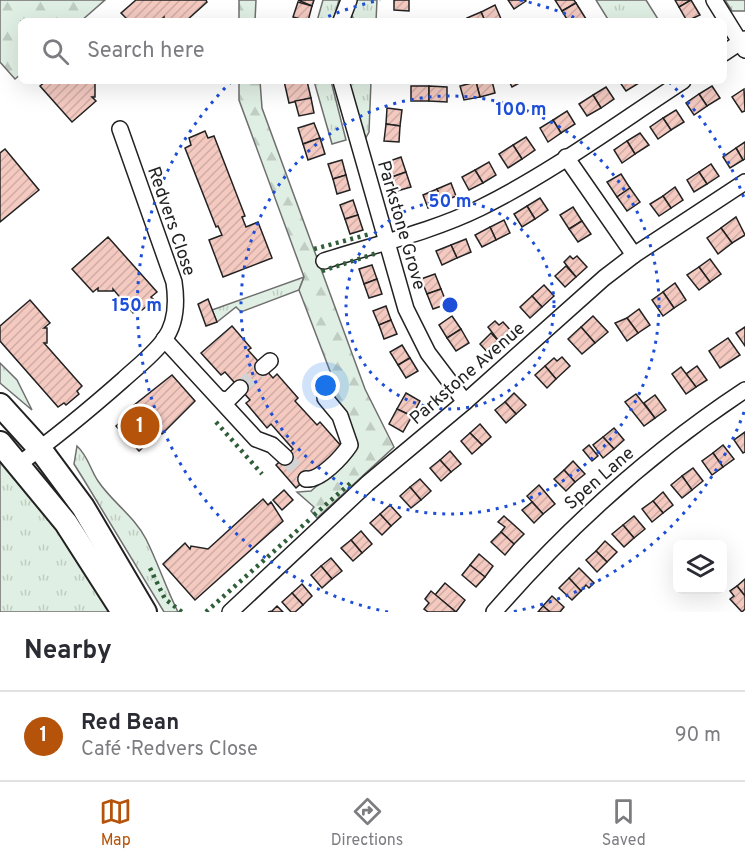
<!DOCTYPE html>
<meta charset="utf-8">
<style>
body{margin:0;font-family:Overpass,sans-serif;background:#f7f7f7;color:#2b2b33}
.controls{position:absolute;right:18px;bottom:18px;display:grid;overflow:hidden;border-radius:9px;box-shadow:0 6px 24px #0002}
.controls button{width:54px;height:54px;display:grid;place-items:center;padding:0;border:0;border-bottom:2px solid #e1e1e2;background:#fff;color:#2b2b33;font:30px sans-serif}
.you{position:absolute;left:326px;top:386px;width:21px;height:21px;margin:-15px;border:4px solid #fff;border-radius:50%;background:#1a73e8;box-shadow:0 0 0 9px #1a73e833}
.badge{display:grid;place-items:center;width:39px;height:39px;border-radius:50%;background:#b45309;color:#fff;font-size:20px;font-weight:700}
.pin{position:absolute;translate:-50% -50%;border:3px solid #fff;box-shadow:0 2px 6px #0006}
.list{margin:0;padding:0;list-style:none}
h2{display:flex;justify-content:space-between;align-items:center;height:78px;margin:0;padding:0 24px;font-size:26px}
h2 small{font-size:20px;font-weight:400;color:#7c7c81}
.list li{display:grid;grid-template-columns:39px 1fr auto;gap:18px;align-items:center;box-sizing:border-box;height:90px;padding:0 24px;border-top:2px solid #e1e1e2}
.list b{display:block;font-size:22px;white-space:nowrap}
.list p{margin:0;font-size:20px;white-space:nowrap;color:#7c7c81}
.list em{font-size:20px;font-style:normal;color:#7c7c81}
.icon{flex:none;width:33px;height:33px;fill:none;stroke:currentColor;stroke-width:2;stroke-linecap:round;stroke-linejoin:round}
.map{position:relative;flex:none;width:745px;height:612px;overflow:hidden}
.search{position:absolute;background:#fff;box-shadow:0 6px 24px #0002;left:18px;right:18px;top:18px;height:66px;display:flex;align-items:center;gap:15px;box-sizing:border-box;padding:0 21px;border-radius:9px;color:#7c7c81;font-size:22px}
.sheet{height:168px;background:#fff}
nav{display:flex;justify-content:space-around;align-items:center;box-sizing:border-box;height:84px;border-top:2px solid #e1e1e2;background:#fff;font-size:16px;color:#7c7c81}
nav a{display:grid;justify-items:center;gap:3px}
nav .on{color:#b45309}
.map>svg:first-child{display:block}
.grass{fill:url(#grass-tufts);stroke:#6f6f6f;stroke-width:1.5}
.forest{fill:url(#forest-firs);stroke:#6f6f6f;stroke-width:1.5}
.building{fill:url(#building-hatch);stroke:#222;stroke-width:1.5}
.lines{fill:none;stroke-linecap:round;stroke-linejoin:round}
.minor-tunnel{stroke:#d3d3d3;stroke-width:15;stroke-dasharray:15 8;stroke-linecap:butt}
.minor-casing{stroke:#222;stroke-width:18}
.highway-casing{stroke:#222;stroke-width:26}
.minor{stroke:#fff;stroke-width:15}
.highway{stroke:#fff;stroke-width:22}
.hedge{stroke:#2f5e38;stroke-width:4.5;stroke-dasharray:3 4.5;stroke-linecap:butt}
.ring{fill:none;stroke:#1d4ed8;stroke-width:3;stroke-dasharray:3 6}
.labels{text-anchor:middle;stroke-width:4.5;stroke-linejoin:round;paint-order:stroke}
.street-label{font-size:18px;fill:#222;stroke:#fff}
.centre{fill:#1d4ed8;stroke:#fff;stroke-width:3}
.ring-label{font-size:18px;text-anchor:middle;font-weight:bold;fill:#1d4ed8;stroke:#fff;stroke-width:4.5;stroke-linejoin:round;paint-order:stroke}
</style>
<div class="map">
<svg width="745" height="612" viewBox="0 0 745 612">
<defs>
<pattern id="grass-tufts" width="24" height="20" patternUnits="userSpaceOnUse" patternTransform="scale(1.5)"><rect width="24" height="20" fill="#e0efe3"/><path d="M3 7l-1-3M5 7V3M7 7l1-3M15 17l-1-3M17 17v-4M19 17l1-3" fill="none" stroke="#c0cdc2"/></pattern>
<pattern id="forest-firs" width="22" height="20" patternUnits="userSpaceOnUse" patternTransform="scale(1.5)"><rect width="22" height="20" fill="#e0efe3"/><path d="M5 1l3.5 6h-7zM16 11l3.5 6h-7z" fill="#c0cdc2"/></pattern>
<pattern id="building-hatch" width="6" height="6" patternUnits="userSpaceOnUse" patternTransform="scale(1.5)"><rect width="6" height="6" fill="#f3c9c0"/><path d="M-1 1l2-2M0 6l6-6M5 7l2-2" fill="none" stroke="#d0aca5"/></pattern>
</defs>
<rect width="100%" height="100%" fill="#fff"/>
<g class="grass">
<path d="M323,0h16l-6,21h-16z"/>
<path d="M355,0h22l-1,21h-21l-4,-7z"/>
<path d="M596,0h50l12,19 -49,2z"/>
<path d="M725,0h20v11h-13z"/>
<path d="M314,81h17l15,59 -14,4z"/>
<path d="M352,81h19l-2,51 -5,9 -15,-56z"/>
<path d="M304,277l-5,13 -58,22 -5,-5 -19,15 -5,-12z"/>
<path d="M0,363l17,17 15,30 -32,-27z"/>
<path d="M77,446c11,10 13,23 21,35 14,21 37,36 48,58 12,24 20,49 32,73h-14l-80,-132 -10,-16z"/>
<path d="M0,459l58,73 52,80h-110z"/>
</g>
<g class="forest">
<path d="M0,0h105l-24,21h-60v53l-6,5 -15,-17z"/>
<path d="M239,0h17l-1,21h-16z"/>
<path d="M239,81h21l2,27 103,281 29,58 -77,71 -6,-7 3,-4 -17,-15 14,-1 32,-28 -10,-84 -34,-89 5,-13 -65,-177z"/>
</g>
<g class="building">
<path d="M136,0h70l1,2 -21,19 -22,-1v-3l-4,4h-36l2,-3 -5,-5z"/>
<path d="M298,0h16l-2,6z"/>
<path d="M394,0h15v11l-15,-1z"/>
<path d="M508,0h17l1,1 -12,8z"/>
<path d="M555,0h19l2,3 -14,8z"/>
<path d="M675,0h16l-12,7z"/>
<path d="M691,0l9,15 -13,6 -8,-14z"/>
<path d="M298,2l14,4 -4,15 -15,-4z"/>
<path d="M576,3l10,16 -18,2 -6,-10z"/>
<path d="M495,5l6,14 -16,2 -4,-9z"/>
<path d="M481,12l4,9h-17l-1,-3z"/>
<path d="M46,81h49v16h-3l4,4 -24,21 -32,-36z"/>
<path d="M284,81h23l4,17 -22,5z"/>
<path d="M492,81l3,12 -15,4 -4,-15z"/>
<path d="M509,81h14l-11,6z"/>
<path d="M619,81h19l1,2 -13,8z"/>
<path d="M476,82l4,15 -16,3 -4,-14z"/>
<rect x="411" y="86" width="18" height="15"/>
<path d="M429,86l18,1v15l-18,-1z"/>
<path d="M712,86l8,12 -13,8 -8,-12z"/>
<path d="M606,87l8,12 -13,9 -8,-13z"/>
<path d="M744,89l1,22 -3,1 -10,-15z"/>
<path d="M699,94l8,12 -13,9 -8,-12z"/>
<path d="M593,95l8,13 -14,8 -8,-12z"/>
<path d="M311,98l3,15 -15,3 -4,-15z"/>
<path d="M387,108l15,2 -2,16 -14,-2z"/>
<path d="M676,110l8,12 -13,8 -8,-12z"/>
<path d="M567,111l8,13 -14,9 -8,-13z"/>
<path d="M663,118l8,12 -13,9 -8,-12z"/>
<path d="M553,120l8,13 -13,9 -8,-14z"/>
<path d="M314,123l6,15 -17,6 -5,-16z"/>
<path d="M386,124l14,2 -1,16 -15,-1z"/>
<path d="M205,131l3,7 6,-2 31,80 -3,1 4,10 12,-5 14,36 -49,19 -14,-37 13,-5 -4,-9 -2,1 -31,-79 6,-3 -2,-7z"/>
<path d="M640,133l9,12 -14,9 -8,-13z"/>
<path d="M526,137l9,13 -13,9 -9,-14z"/>
<path d="M320,138l5,16 -17,6 -5,-16z"/>
<path d="M627,141l8,13 -13,9 -8,-13z"/>
<path d="M745,142v17l-2,1 -7,-12z"/>
<path d="M513,145l9,14 -14,9 -9,-14z"/>
<path d="M736,148l7,12 -13,8 -7,-11z"/>
<path d="M5,149l34,41 -39,32v-69z"/>
<path d="M401,157l5,15 -14,5 -5,-15z"/>
<path d="M342,160l4,15 -13,4 -5,-15z"/>
<path d="M489,162l7,13 -13,8 -8,-13z"/>
<path d="M711,164l8,12 -12,8 -8,-12z"/>
<path d="M475,170l8,13 -14,7 -7,-13z"/>
<path d="M406,172l5,15 -14,4 -5,-14z"/>
<path d="M699,172l8,12 -13,8 -7,-12z"/>
<path d="M621,174l9,14 -13,9 -10,-15z"/>
<path d="M346,175l4,15 -13,4 -4,-15z"/>
<path d="M451,183l5,13 -14,6 -5,-13z"/>
<path d="M675,187l8,13 -12,8 -8,-12z"/>
<path d="M630,188l10,14 -13,9 -10,-14z"/>
<path d="M437,189l5,13 -14,6 -5,-13z"/>
<path d="M663,196l8,12 -12,8 -9,-12z"/>
<path d="M540,198l8,12 -13,9 -8,-13z"/>
<path d="M353,200l5,15 -13,4 -5,-14z"/>
<path d="M527,206l8,13 -13,8 -8,-13z"/>
<path d="M573,207l9,14 -13,8 -9,-14z"/>
<path d="M358,215l5,15 -13,4 -5,-15z"/>
<path d="M736,217l9,18 -13,8 -11,-15z"/>
<path d="M504,220l6,13 -14,7 -6,-13z"/>
<path d="M582,221l9,13 -13,8 -9,-13z"/>
<path d="M490,227l6,13 -14,7 -7,-12z"/>
<path d="M721,228l11,15 -14,11 -11,-16z"/>
<path d="M108,237l49,55 -6,5 3,3 -12,10 -3,-3 -6,6 -20,-24v2h-15v-3l-5,4 -21,-23z"/>
<path d="M466,239l5,13 -14,6 -6,-13z"/>
<path d="M451,245l6,13 -15,7 -6,-14z"/>
<path d="M570,256l3,3 4,-3 10,11 -11,10 -12,-15z"/>
<path d="M710,259l11,15 -11,8 -11,-15z"/>
<path d="M372,265l5,14 -13,5 -5,-15z"/>
<path d="M566,266l10,11 -11,10 -10,-11z"/>
<path d="M699,267l11,15 -11,8 -12,-15z"/>
<path d="M435,274l6,15 -14,5 -6,-15z"/>
<path d="M377,279l5,15 -13,4 -5,-14z"/>
<path d="M675,283l11,17 -12,8 -11,-16z"/>
<path d="M544,285l10,11 -12,11 -10,-11z"/>
<path d="M441,289l6,15 -14,5 -6,-15z"/>
<path d="M663,292l11,16 -11,8 -11,-16z"/>
<path d="M532,296l10,11 -12,11 -10,-11z"/>
<path d="M208,299l9,23 -11,4 -8,-22z"/>
<path d="M30,300l20,23 -6,5h3v15h-3l38,43 -5,5 2,3 -13,11 -2,-2 -6,4 -58,-66v-15z"/>
<path d="M386,306l5,14 -12,5 -6,-14z"/>
<path d="M639,309l11,16 -12,8 -11,-15z"/>
<path d="M452,316l9,13 -14,9 -8,-13z"/>
<path d="M593,316l15,16 -13,11 -14,-16z"/>
<path d="M627,318l11,15 -11,8 -12,-18z"/>
<path d="M391,320l6,14 -13,5 -5,-14z"/>
<path d="M495,321l4,4 4,-3 10,11 -12,11 -13,-17z"/>
<path d="M232,326l19,22 -3,2 25,28 4,-4 21,24 -3,3 22,24 3,-3 22,25 -46,41 -20,-23 17,-16 -22,-25 -4,4 -21,-25 4,-3 -25,-28 -4,3 -20,-22z"/>
<path d="M581,327l14,16 -13,11 -14,-15z"/>
<path d="M745,327v19l-9,-13z"/>
<path d="M461,329l8,14 -13,8 -9,-13z"/>
<path d="M491,333l10,11 -11,11 -10,-11z"/>
<path d="M728,338l12,17 -20,13 -11,-17z"/>
<path d="M402,345l8,13 -12,7 -8,-13z"/>
<path d="M562,357l8,9 -14,13 -11,-13 9,-8 3,3z"/>
<path d="M410,358l8,13 -12,7 -8,-13z"/>
<path d="M545,366l11,13 -9,9 -12,-13z"/>
<path d="M697,366l10,14 -11,7 -10,-13z"/>
<path d="M681,367l15,20 -10,7 -14,-20z"/>
<path d="M172,375l23,26 -33,33 -2,-2 -21,19 -23,-25 20,-18 -3,-2z"/>
<path d="M406,393l14,8 -8,15 -15,-7z"/>
<path d="M514,393l12,12 -10,9 -11,-12z"/>
<path d="M636,394l19,24 -11,8 -19,-24z"/>
<path d="M655,395l11,15 -11,8 -11,-15z"/>
<path d="M505,402l11,12 -10,9 -11,-13z"/>
<path d="M397,409l15,7 -9,16 -14,-8z"/>
<path d="M480,424l11,13 -9,8 -12,-12z"/>
<path d="M614,428l10,12 -10,9 -11,-12z"/>
<path d="M745,432v20l-2,1 -9,-13z"/>
<path d="M470,433l12,12 -10,9 -11,-13z"/>
<path d="M603,437l11,12 -11,9 -10,-13z"/>
<path d="M589,445l9,11 -6,5 -9,-11z"/>
<path d="M723,445l11,14 -11,8 -10,-14z"/>
<path d="M450,451l11,13 -10,8 -11,-12z"/>
<path d="M713,453l10,14 -11,8 -10,-14z"/>
<path d="M440,460l11,12 -10,9 -11,-13z"/>
<path d="M573,461l12,13 -10,8 -11,-12z"/>
<path d="M693,468l10,13 -11,9 -10,-14z"/>
<path d="M564,470l11,12 -9,9 -12,-12z"/>
<path d="M682,476l10,14 -10,8 -11,-13z"/>
<path d="M420,479l11,12 -10,9 -11,-13z"/>
<path d="M539,485l16,19 -12,10 -16,-18z"/>
<path d="M410,487l11,13 -10,8 -11,-12z"/>
<path d="M284,490l9,10 -11,10 -9,-10z"/>
<path d="M663,492l10,13 -10,8 -10,-12z"/>
<path d="M263,499l5,6 3,-3 12,19 -88,79 -32,-36 22,-21 5,6 1,-3 17,3z"/>
<path d="M653,501l10,12 -11,9 -10,-13z"/>
<path d="M532,502l11,12 -9,9 -12,-13z"/>
<path d="M390,505l11,12 -10,9 -11,-12z"/>
<path d="M380,514l11,12 -9,9 -12,-12z"/>
<path d="M504,516l20,18 -10,10 -13,-12 4,-5 -7,-5z"/>
<path d="M634,516l11,13 -11,9 -11,-13z"/>
<path d="M623,525l11,13 -10,9 -12,-13z"/>
<path d="M361,531l11,13 -10,9 -11,-13z"/>
<path d="M501,532l13,12 -9,11 -14,-13z"/>
<path d="M351,540l11,13 -9,8 -12,-13z"/>
<path d="M605,541l12,11 -10,10 -11,-11z"/>
<path d="M596,551l11,11 -10,10 -11,-12z"/>
<path d="M479,554l14,12 -8,11 -15,-12z"/>
<path d="M331,558l11,13 -10,8 -11,-13z"/>
<path d="M470,565l15,12 -9,10 -14,-12z"/>
<path d="M321,566l11,13 -10,9 -11,-13z"/>
<path d="M579,568l15,15 -5,5 -3,-3 -5,6 -12,-13z"/>
<path d="M569,578l12,13 -9,9 -13,-12z"/>
<path d="M745,579v17l-8,-10z"/>
<path d="M445,583l20,17 -9,12 -21,-17z"/>
<path d="M302,584l10,12 -9,9 -11,-12z"/>
<path d="M737,586l8,10v13l-3,3 -12,-13 4,-3 -4,-5z"/>
<path d="M431,591l25,21h-28l-4,-3 5,-6 -4,-4z"/>
<path d="M292,593l11,12 -8,7h-4l-9,-10z"/>
<path d="M552,596l12,11 -4,5h-10l-7,-6z"/>
<path d="M277,606l6,6h-15l4,-1z"/>
<path d="M543,606l7,6h-12z"/>
</g>
<g class="lines">
<g class="minor-tunnel">
<path d="M240,388l23,-21"/>
<path d="M285,457l21,22"/>
</g>
<defs>
<g id="minor">
<path d="M714,0l31,50"/>
<path d="M341,21l8,-21"/>
<path d="M724,53l21,-14"/>
<path d="M341,81l65,228 22,44 37,49"/>
<path d="M566,157l68,98"/>
<path d="M324,261c52,-17 107,-29 156,-53 71,-35 137,-84 203,-127"/>
<path d="M164,339l92,100 16,6 13,12"/>
<path d="M263,367l7,-6"/>
<path d="M220,399l8,1 12,-12"/>
<path d="M19,464c36,-26 71,-55 105,-85 13,-12 29,-24 40,-39 12,-16 13,-38 10,-58l-54,-153"/>
<path d="M306,479c14,2 36,-22 44,-34l-10,-29 -15,-18"/>
<path d="M230,612l138,-129 97,-81 139,-124 30,-23 111,-73"/>
<path d="M494,612c74,-85 157,-160 251,-222"/>
</g>
<g id="highway">
<path d="M0,405l40,44 43,58 62,105"/>
<path d="M0,443l66,80 57,89"/>
</g>
</defs>
<use href="#minor" class="minor-casing"/>
<use href="#highway" class="highway-casing"/>
<use href="#minor" class="minor"/>
<use href="#highway" class="highway"/>
<g class="hedge">
<path d="M314,249l56,-15"/>
<path d="M322,271l55,-18"/>
<path d="M216,422l46,52"/>
<path d="M314,515l39,-34"/>
<path d="M150,568l15,31 17,13"/>
<path d="M206,612l103,-92"/>
</g>
</g>
<g class="ring">
<circle cx="450" cy="305" r="104"/>
<circle cx="450" cy="305" r="209"/>
<path d="M744 412A313 313 0 0 1 512 612M388 612A313 313 0 0 1 231 82M320 20A313 313 0 0 1 380 0M520 0A313 313 0 0 1 580 20M669 82A313 313 0 0 1 744 198"/>
</g>
<g class="labels">
<g class="street-label">
<text transform="translate(172 221) rotate(71)" y="6">Redvers Close</text>
<text transform="translate(402 225) rotate(74)" y="6">Parkstone Grove</text>
<text transform="translate(467 373) rotate(-41)" y="6">Parkstone Avenue</text>
<text transform="translate(599 478) rotate(-41)" y="6">Spen Lane</text>
</g>
</g>
<circle cx="450" cy="305" r="9" class="centre"/>
<g class="ring-label">
<text x="521" y="115">100 m</text>
<text x="450" y="207">50 m</text>
<text x="137" y="311">150 m</text>
</g>
</svg>
<div class="controls">
<button><svg class="icon" aria-label="layers" viewBox="0 0 24 24"><path d="M12 4l9 5-9 5-9-5zM3 14l9 5 9-5"/></svg></button>
</div>
<div class="you"></div>
<div class="pin badge" style="left:140px;top:426px">1</div>
<div class="search"><svg class="icon" aria-label="search" viewBox="0 0 24 24"><circle cx="10" cy="10" r="6"/><path d="M15 15l6 6"/></svg>Search here</div>
</div>
<section class="sheet">
<h2>Nearby<small></small></h2>
<ul class="list">
<li><span class="badge">1</span><div><b>Red Bean</b><p>Café · Redvers Close</p></div><em>90 m</em></li>
</ul>
</section>
<nav>
<a class="on"><svg class="icon" aria-label="map" viewBox="0 0 24 24"><path d="M3 6l6-2 6 2 6-2v14l-6 2-6-2-6 2zM9 4v14M15 6v14"/></svg>Map</a>
<a><svg class="icon" aria-label="directions" viewBox="0 0 24 24"><path d="M12 3l9 9-9 9-9-9zM9 14v-3h6M13 9l2 2-2 2"/></svg>Directions</a>
<a><svg class="icon" aria-label="saved" viewBox="0 0 24 24"><path d="M7 4h10v16l-5-4-5 4z"/></svg>Saved</a>
</nav>
